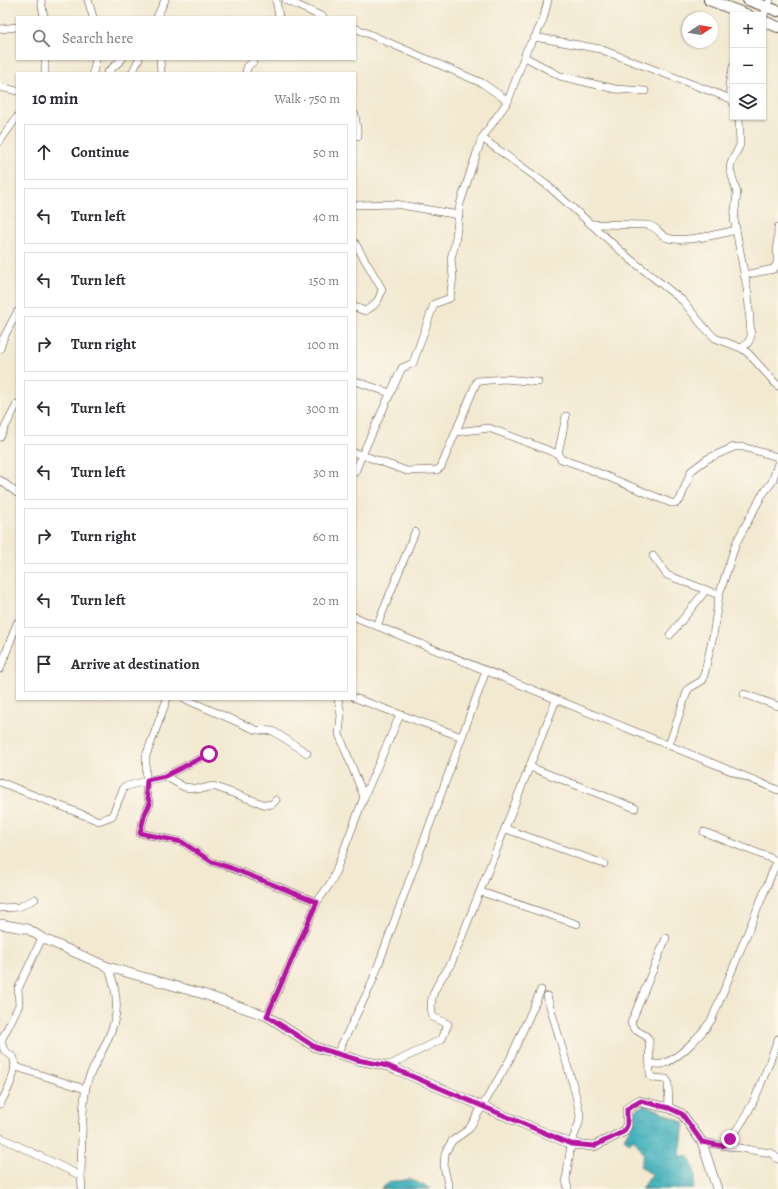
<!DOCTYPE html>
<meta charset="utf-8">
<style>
body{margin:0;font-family:Alegreya,serif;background:#f7f7f7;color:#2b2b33}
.controls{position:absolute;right:12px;top:12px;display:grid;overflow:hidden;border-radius:0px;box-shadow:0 1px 3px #0004}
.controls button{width:36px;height:36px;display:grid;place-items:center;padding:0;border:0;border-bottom:1px solid #e1e1e2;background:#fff;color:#2b2b33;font:20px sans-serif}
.compass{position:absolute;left:682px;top:12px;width:36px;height:36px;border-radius:50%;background:#fff;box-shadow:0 1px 3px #0004;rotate:78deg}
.stop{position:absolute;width:12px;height:12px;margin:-9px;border:3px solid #b5179e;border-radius:50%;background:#fff}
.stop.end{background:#b5179e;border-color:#fff;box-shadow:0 1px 4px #0008}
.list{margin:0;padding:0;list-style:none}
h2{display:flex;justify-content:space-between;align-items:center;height:52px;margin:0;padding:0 16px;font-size:17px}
h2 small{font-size:13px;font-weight:400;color:#7c7c81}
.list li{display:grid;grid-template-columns:26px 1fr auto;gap:12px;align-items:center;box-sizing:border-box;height:56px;margin:0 8px 8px;padding:0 8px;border:1px solid #e1e1e2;border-radius:0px}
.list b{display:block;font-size:15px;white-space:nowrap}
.list em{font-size:13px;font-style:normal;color:#7c7c81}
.icon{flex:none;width:22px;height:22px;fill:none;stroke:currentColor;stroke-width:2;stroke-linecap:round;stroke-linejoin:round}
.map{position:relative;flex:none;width:778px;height:1189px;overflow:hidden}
.search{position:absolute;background:#fff;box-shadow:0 1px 3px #0004;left:16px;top:16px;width:340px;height:44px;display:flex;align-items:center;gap:10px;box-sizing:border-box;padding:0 14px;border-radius:0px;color:#7c7c81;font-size:15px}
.panel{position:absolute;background:#fff;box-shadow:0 1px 3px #0004;left:16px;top:72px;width:340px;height:628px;border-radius:0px}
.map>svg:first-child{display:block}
.water{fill:url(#water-ripples);stroke:#3e6e6d}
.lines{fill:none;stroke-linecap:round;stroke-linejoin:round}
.minor-casing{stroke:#574739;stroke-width:8}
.tertiary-casing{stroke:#574739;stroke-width:10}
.secondary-casing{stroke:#574739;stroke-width:12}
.minor{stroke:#fff;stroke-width:7}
.tertiary{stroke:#fff;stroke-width:9}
.secondary{stroke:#fff;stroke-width:10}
.route{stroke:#b5179e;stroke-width:5}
</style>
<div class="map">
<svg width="778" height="1189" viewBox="0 0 778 1189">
<defs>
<pattern id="water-ripples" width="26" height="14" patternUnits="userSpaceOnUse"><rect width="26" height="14" fill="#42b1bc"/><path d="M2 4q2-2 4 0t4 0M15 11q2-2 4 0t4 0" fill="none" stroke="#389098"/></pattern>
</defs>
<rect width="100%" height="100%" fill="#fbf7ec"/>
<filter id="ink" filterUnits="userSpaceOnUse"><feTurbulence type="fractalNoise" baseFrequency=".025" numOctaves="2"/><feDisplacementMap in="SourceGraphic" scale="8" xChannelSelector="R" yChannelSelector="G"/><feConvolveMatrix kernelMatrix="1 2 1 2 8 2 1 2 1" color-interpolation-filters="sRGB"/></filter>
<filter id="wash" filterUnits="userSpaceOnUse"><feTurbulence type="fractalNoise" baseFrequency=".012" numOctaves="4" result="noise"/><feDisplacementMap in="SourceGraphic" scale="16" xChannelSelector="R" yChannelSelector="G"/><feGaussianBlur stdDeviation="0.9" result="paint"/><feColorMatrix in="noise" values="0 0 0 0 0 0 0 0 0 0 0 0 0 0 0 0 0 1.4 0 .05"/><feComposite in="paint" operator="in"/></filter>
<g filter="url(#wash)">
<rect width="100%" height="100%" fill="#f3e9d1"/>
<g class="water">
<path d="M645,1104l39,18 -4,34h9l7,20 -3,13h-52l11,-14 -12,-9 4,-12 -10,-15 -5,4 -5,-5 9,-15 -2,-9z"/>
<path d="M410,1179l21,10h-50l10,-8h9z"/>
</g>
</g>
<g filter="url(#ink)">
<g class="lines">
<defs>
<g id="minor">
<path d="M41,0l3,17"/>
<path d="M88,0l5,17"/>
<path d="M276,0l3,17"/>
<path d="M286,0l37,17"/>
<path d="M157,17l8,-17"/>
<path d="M763,17l7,-17"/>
<path d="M355,28l127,55 26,18"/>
<path d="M0,29l17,-2"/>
<path d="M535,37l65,12 131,50"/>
<path d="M525,57l35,19 55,13 30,2"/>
<path d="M160,59l1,14"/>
<path d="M45,73v-14"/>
<path d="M93,73l3,-14"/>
<path d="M107,73l15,-14"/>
<path d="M132,73l7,-14"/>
<path d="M246,73l1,-6 6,-5v-3"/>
<path d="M0,87l17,4"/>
<path d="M733,103l-4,-19 4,-17"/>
<path d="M355,115l3,21h-3"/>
<path d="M739,117l1,28 -9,18 -1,6 7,24 -3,26 14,75 3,42 -3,7 -7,5"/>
<path d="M482,138l65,47 83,74 53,42 20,25 12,12 26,10 7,5 30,33"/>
<path d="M0,141l17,-24"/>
<path d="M357,205l38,-1 64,11"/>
<path d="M591,224l57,1c11,3 12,11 20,13 15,5 52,-4 68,-8"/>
<path d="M355,243l27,46c-3,12 -6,16 -17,22l-10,-4"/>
<path d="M744,275l30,-6 3,-6 1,-36"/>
<path d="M0,349l3,-10 14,-27"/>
<path d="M355,381l35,12"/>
<path d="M538,382l-33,-3 -28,2 -36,86 -4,3 -30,1 -45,-16 40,-87 11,-5 21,-59 16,-6 3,-21 -2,-19 4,-14 5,-40 12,-37 10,-29 26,-37 19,-52 8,-12 8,-17 5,-20"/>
<path d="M566,416l-8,38 3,5 23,8 87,36h5l4,-3 11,-29 16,-12 27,-12h9l35,10"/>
<path d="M456,432l33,-4 69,26"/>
<path d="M0,437l17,-33"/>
<path d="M355,453l7,2 -7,17"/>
<path d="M0,480l17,13"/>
<path d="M653,556l14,19 52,20"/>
<path d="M355,617l423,173"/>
<path d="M377,626l38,-94"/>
<path d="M670,635l36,-45"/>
<path d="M0,669l17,-46"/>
<path d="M744,694l34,12"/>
<path d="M355,698l107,39"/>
<path d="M167,699l-21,57v36l4,12 -5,9 -5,20 42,9 30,20 19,6 86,34"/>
<path d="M185,699l71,31 17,1 34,22"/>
<path d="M338,699l3,16 -2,19 25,63"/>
<path d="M669,745l19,-56 15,-9 10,-44 6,-41 17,-52 26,-48 10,-13 6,-19"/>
<path d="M530,767l105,41"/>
<path d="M165,776l44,-22"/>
<path d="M0,782l99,39 13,-5 12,-29 41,-11 19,11 17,2 12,-3 53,19 6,-1 4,-4"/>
<path d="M506,829l98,35"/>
<path d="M704,832l74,29"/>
<path d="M481,892l96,32"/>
<path d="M0,908l19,-1 16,-8"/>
<path d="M666,938l-35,85 3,6 12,7 3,4 1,35 3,3 13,1 2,3 1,26"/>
<path d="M547,996l28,96 5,23 -1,8 -8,21 -5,36 2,9"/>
<path d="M267,1016l50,-114 15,-21 32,-84 36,-82"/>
<path d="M337,1054l34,-69 115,-314"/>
<path d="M650,1063c4,1 8,2 12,1 16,-4 41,-31 50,-45l65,-158"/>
<path d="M388,1066l54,-27 6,-15 -15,-7c-7,-21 7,-36 18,-53l105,-264"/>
<path d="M16,1067l69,22"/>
<path d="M0,1104c8,-14 17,-31 14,-46l-10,-8 -3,-9 18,-36 -1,-16 24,-51"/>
<path d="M0,1137l81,39"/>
<path d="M702,1142l69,11 7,6"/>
<path d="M723,1146c29,-29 41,-70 55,-107"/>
<path d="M82,1189l-1,-13c1,-28 0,-62 5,-89 2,-11 8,-20 13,-30 18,-34 24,-53 9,-90"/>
<path d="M449,1189l-5,-22 1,-14 7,-12 17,-12 41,-70 31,-69"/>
</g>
<path id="tertiary" d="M0,924l28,5 14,9 66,29 95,27 64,22 48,31 43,13 30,6 183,78 23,2 29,-14 4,-6v-17l11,-8 31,7 13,6 20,28 15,47"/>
<g id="secondary">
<path d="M709,0l39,15"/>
<path d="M748,0l30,11"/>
<path d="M763,21l15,6"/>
</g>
</defs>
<use href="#minor" class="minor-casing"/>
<use href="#tertiary" class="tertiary-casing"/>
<use href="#secondary" class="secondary-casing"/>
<use href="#minor" class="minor"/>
<use href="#tertiary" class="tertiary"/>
<use href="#secondary" class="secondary"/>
</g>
</g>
<g class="lines" filter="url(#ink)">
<path class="route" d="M209,754l-44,22 -18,4 -1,12 4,12 -5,9 -5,20 42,9 30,20 19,6 86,34 -50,114 48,31 43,13 30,6 183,78 23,2 29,-14 4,-6v-17l14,-8 28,7 13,6 20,28 21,4 7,-7"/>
</g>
</svg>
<div class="controls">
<button>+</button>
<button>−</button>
<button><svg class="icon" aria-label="layers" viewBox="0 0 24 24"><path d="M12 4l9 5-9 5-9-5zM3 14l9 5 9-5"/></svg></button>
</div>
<svg class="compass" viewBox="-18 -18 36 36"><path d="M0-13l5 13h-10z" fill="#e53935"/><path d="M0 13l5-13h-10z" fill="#7c7c81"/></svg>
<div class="stop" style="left:209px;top:754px"></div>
<div class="stop end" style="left:730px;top:1139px"></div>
<div class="search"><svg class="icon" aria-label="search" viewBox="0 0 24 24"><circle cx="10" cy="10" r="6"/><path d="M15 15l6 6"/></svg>Search here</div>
<section class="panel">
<h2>10 min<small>Walk · 750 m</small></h2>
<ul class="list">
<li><svg class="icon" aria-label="ahead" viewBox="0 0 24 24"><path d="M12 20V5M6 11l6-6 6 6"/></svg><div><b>Continue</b></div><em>50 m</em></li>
<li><svg class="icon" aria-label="left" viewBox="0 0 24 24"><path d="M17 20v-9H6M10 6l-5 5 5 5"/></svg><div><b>Turn left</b></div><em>40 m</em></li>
<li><svg class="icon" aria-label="left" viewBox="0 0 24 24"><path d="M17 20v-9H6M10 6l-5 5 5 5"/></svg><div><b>Turn left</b></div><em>150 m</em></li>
<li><svg class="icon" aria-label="right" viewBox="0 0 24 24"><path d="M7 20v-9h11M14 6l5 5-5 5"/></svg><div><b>Turn right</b></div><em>100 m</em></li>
<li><svg class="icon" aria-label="left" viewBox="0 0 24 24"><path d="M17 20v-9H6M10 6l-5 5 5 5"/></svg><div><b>Turn left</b></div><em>300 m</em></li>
<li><svg class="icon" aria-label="left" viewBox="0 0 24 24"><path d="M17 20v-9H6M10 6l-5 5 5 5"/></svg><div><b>Turn left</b></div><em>30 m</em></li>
<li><svg class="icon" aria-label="right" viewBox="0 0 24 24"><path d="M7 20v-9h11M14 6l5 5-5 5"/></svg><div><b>Turn right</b></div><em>60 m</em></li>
<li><svg class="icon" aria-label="left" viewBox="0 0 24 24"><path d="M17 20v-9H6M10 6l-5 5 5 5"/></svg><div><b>Turn left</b></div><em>20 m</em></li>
<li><svg class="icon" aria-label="arrive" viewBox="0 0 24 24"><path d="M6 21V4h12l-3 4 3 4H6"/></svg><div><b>Arrive at destination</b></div></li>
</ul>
</section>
</div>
